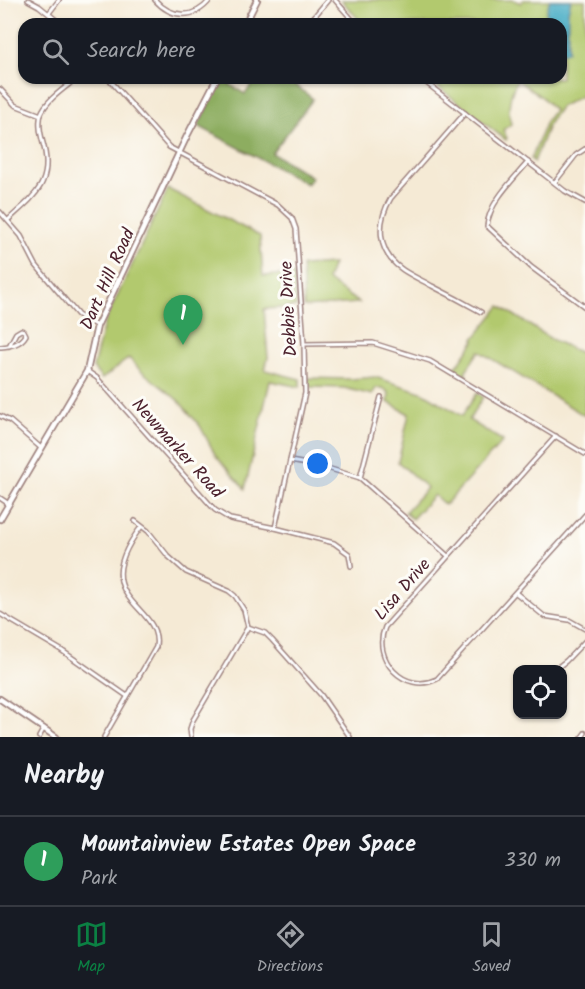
<!DOCTYPE html>
<style>
body{margin:0;font-family:Kalam,sans-serif;background:#20242c;color:#f1f3f6}
.controls{position:absolute;right:18px;bottom:18px;display:grid;overflow:hidden;border-radius:12px;box-shadow:0 2px 4px #0004}
.controls button{width:54px;height:54px;display:grid;place-items:center;padding:0;border:0;border-bottom:2px solid #363941;background:#171b24;color:#f1f3f6;font:30px sans-serif}
.you{position:absolute;left:318px;top:464px;width:21px;height:21px;margin:-15px;border:4px solid #fff;border-radius:50%;background:#1a73e8;box-shadow:0 0 0 9px #1a73e833}
.badge{display:grid;place-items:center;width:39px;height:39px;border-radius:50%;background:#0b8043;color:#fff;font-size:20px;font-weight:700}
.pin{position:absolute;translate:-50% -50px;filter:drop-shadow(0 2px 3px #0008)}
.pin::after{content:'';position:absolute;top:32px;width:21px;height:18px;background:inherit;clip-path:polygon(0 0,100% 0,50% 100%)}
.list{margin:0;padding:0;list-style:none}
h2{display:flex;justify-content:space-between;align-items:center;height:78px;margin:0;padding:0 24px;font-size:26px}
h2 small{font-size:20px;font-weight:400;color:#9ea1a6}
.list li{display:grid;grid-template-columns:39px 1fr auto;gap:18px;align-items:center;box-sizing:border-box;height:90px;padding:0 24px;border-top:2px solid #363941}
.list b{display:block;font-size:22px;white-space:nowrap}
.list p{margin:0;font-size:20px;white-space:nowrap;color:#9ea1a6}
.list em{font-size:20px;font-style:normal;color:#9ea1a6}
.icon{flex:none;width:33px;height:33px;fill:none;stroke:currentColor;stroke-width:2;stroke-linecap:round;stroke-linejoin:round}
.map{position:relative;flex:none;width:585px;height:737px;overflow:hidden}
.search{position:absolute;background:#171b24;box-shadow:0 2px 4px #0004;left:18px;right:18px;top:18px;height:66px;display:flex;align-items:center;gap:15px;box-sizing:border-box;padding:0 21px;border-radius:18px;color:#9ea1a6;font-size:22px}
.sheet{height:168px;background:#171b24}
nav{display:flex;justify-content:space-around;align-items:center;box-sizing:border-box;height:84px;border-top:2px solid #363941;background:#171b24;font-size:16px;color:#9ea1a6}
nav a{display:grid;justify-items:center;gap:3px}
nav .on{color:#0b8043}
.map>svg:first-child{display:block}
.green{fill:#b2c96e;stroke:#7e744c;stroke-width:1.5}
.forest{fill:#8dad61;stroke:#6c6646;stroke-width:1.5}
.water{fill:#45acc5;stroke:#486678;stroke-width:1.5}
.lines{fill:none;stroke-linecap:round;stroke-linejoin:round}
.street-casing{stroke:#a08480;stroke-width:6}
.secondary-casing{stroke:#a08480;stroke-width:8}
.street{stroke:#fff;stroke-width:3}
.secondary{stroke:#fff;stroke-width:4.5}
.labels{text-anchor:middle;stroke-width:6;stroke-linejoin:round;paint-order:stroke}
.street-label{font-size:18px;fill:#4a1f2b;stroke:#fdfcf7}
</style>
<div class="map">
<svg width="585" height="737" viewBox="0 0 585 737">
<rect width="100%" height="100%" fill="#fdfcf7"/>
<filter id="ink" filterUnits="userSpaceOnUse"><feTurbulence type="fractalNoise" baseFrequency=".0167" numOctaves="2"/><feDisplacementMap in="SourceGraphic" scale="12" xChannelSelector="R" yChannelSelector="G"/><feConvolveMatrix kernelMatrix="1 2 1 2 8 2 1 2 1" color-interpolation-filters="sRGB"/></filter>
<filter id="wash" filterUnits="userSpaceOnUse"><feTurbulence type="fractalNoise" baseFrequency=".008" numOctaves="4" result="noise"/><feDisplacementMap in="SourceGraphic" scale="24" xChannelSelector="R" yChannelSelector="G"/><feGaussianBlur stdDeviation="1.35" result="paint"/><feColorMatrix in="noise" values="0 0 0 0 0 0 0 0 0 0 0 0 0 0 0 0 0 1.4 0 .05"/><feComposite in="paint" operator="in"/></filter>
<g filter="url(#wash)">
<rect width="100%" height="100%" fill="#f5ead5"/>
<g class="green">
<path d="M341,0h173l7,3 2,-3h62v94l-25,13 -11,16 -15,39 -3,-3 15,-38 8,-11 -11,-12 -26,-18c-7,14 -10,30 -6,44l-8,6 4,8 -1,2 -79,-62h134v-54h-198z"/>
<path d="M168,189l92,47 3,40 31,-2 2,33 -32,2 4,49 -3,12 35,9v8l-30,-6 -25,108 -29,-33 -16,-30 -22,-26 -39,-31 -10,-11 -27,21 -9,-11 11,-44z"/>
<path d="M333,264l-6,16 32,23 -55,4 -2,-41z"/>
<path d="M500,306l51,33 34,16v61l-106,-65 -14,21 2,5 -14,-9 4,-2 18,-26 -1,-1z"/>
<path d="M375,377l49,16 38,23 15,-23 6,4 -14,23 34,21 -58,64 -11,-10 -22,24 -7,-7 22,-24 -29,-26 11,-48 -21,-12 1,-9 -6,-5h-7l-4,7 -28,-7 -36,-1v-9l43,1z"/>
</g>
<path class="forest" d="M257,78h29l27,21 -41,54 40,24 -5,7 -109,-58 23,-47 24,15z"/>
<path class="water" d="M550,0h21l-3,12v39l-4,2 -3,-2v-27h-13c-3,-9 -2,-15 2,-24z"/>
</g>
<g filter="url(#ink)">
<g class="lines">
<defs>
<g id="street">
<path d="M28,0l11,6 22,18"/>
<path d="M155,0c16,18 39,20 55,0"/>
<path d="M335,0l21,24"/>
<path d="M49,13l10,-13"/>
<path d="M308,24l20,-24"/>
<path d="M108,78l61,69 109,58 14,13 4,11 8,115 1,49 -30,135"/>
<path d="M420,78l145,113 20,11"/>
<path d="M0,89l15,16 26,10"/>
<path d="M465,113l-74,85c-15,25 -14,55 12,72 9,6 20,11 29,16 16,8 33,17 49,26"/>
<path d="M528,162c-15,18 -39,40 -41,64l44,41 54,40"/>
<path d="M555,182l21,-27 9,-6"/>
<path d="M0,212l21,24 15,29 9,11 33,39 19,11"/>
<path d="M8,220c25,-23 45,-36 36,-73 -3,-11 -6,-22 -3,-33 5,-14 24,-26 36,-36"/>
<path d="M304,344l69,-1 57,18 155,93"/>
<path d="M0,347h1c10,-1 20,-3 25,-12l-2,-4 -3,-1 -5,3 -7,13"/>
<path d="M87,371l10,7 118,132 15,9 45,9 59,15 15,11 2,12"/>
<path d="M0,416l10,5 31,27"/>
<path d="M556,436l-171,191c-14,32 20,68 52,52l148,-164"/>
<path d="M290,461l34,6 36,11 88,78"/>
<path d="M360,478l21,-81"/>
<path d="M0,498l9,6"/>
<path d="M135,521l13,10 20,25 18,16 43,19 6,5 9,14 4,17 -55,93 -3,9 1,8"/>
<path d="M516,593l28,23 25,4 16,9"/>
<path d="M0,614l61,36 66,46"/>
<path d="M248,627l17,6 7,7 49,55 29,42"/>
<path d="M554,670l12,-9 19,-20"/>
<path d="M39,737l5,-9"/>
<path d="M104,737l52,-90c7,-44 -72,-45 -15,-120"/>
<path d="M582,737l3,-4"/>
</g>
<g id="secondary">
<path d="M245,24l12,-24"/>
<path d="M0,519l87,-148 10,-45 90,-190 30,-58"/>
<path d="M0,699l56,38"/>
</g>
</defs>
<use href="#street" class="street-casing"/>
<use href="#secondary" class="secondary-casing"/>
<use href="#street" class="street"/>
<use href="#secondary" class="secondary"/>
</g>
</g>
<g class="labels">
<g class="street-label">
<text transform="translate(107 279) rotate(-66)" y="6">Dart Hill Road</text>
<text transform="translate(288 309) rotate(-93)" y="6">Debbie Drive</text>
<text transform="translate(178 448) rotate(48)" y="6">Newmarker Road</text>
<text transform="translate(402 589) rotate(-49)" y="6">Lisa Drive</text>
</g>
</g>
</svg>
<div class="controls">
<button><svg class="icon" aria-label="locate" viewBox="0 0 24 24"><circle cx="12" cy="12" r="6"/><path d="M12 2v4M12 18v4M2 12h4M18 12h4"/></svg></button>
</div>
<div class="you"></div>
<div class="pin badge" style="left:183px;top:345px;background:#2e9e5b">1</div>
<div class="search"><svg class="icon" aria-label="search" viewBox="0 0 24 24"><circle cx="10" cy="10" r="6"/><path d="M15 15l6 6"/></svg>Search here</div>
</div>
<section class="sheet">
<h2>Nearby<small></small></h2>
<ul class="list">
<li><span class="badge" style="background:#2e9e5b">1</span><div><b>Mountainview Estates Open Space</b><p>Park</p></div><em>330 m</em></li>
</ul>
</section>
<nav>
<a class="on"><svg class="icon" aria-label="map" viewBox="0 0 24 24"><path d="M3 6l6-2 6 2 6-2v14l-6 2-6-2-6 2zM9 4v14M15 6v14"/></svg>Map</a>
<a><svg class="icon" aria-label="directions" viewBox="0 0 24 24"><path d="M12 3l9 9-9 9-9-9zM9 14v-3h6M13 9l2 2-2 2"/></svg>Directions</a>
<a><svg class="icon" aria-label="saved" viewBox="0 0 24 24"><path d="M7 4h10v16l-5-4-5 4z"/></svg>Saved</a>
</nav>
